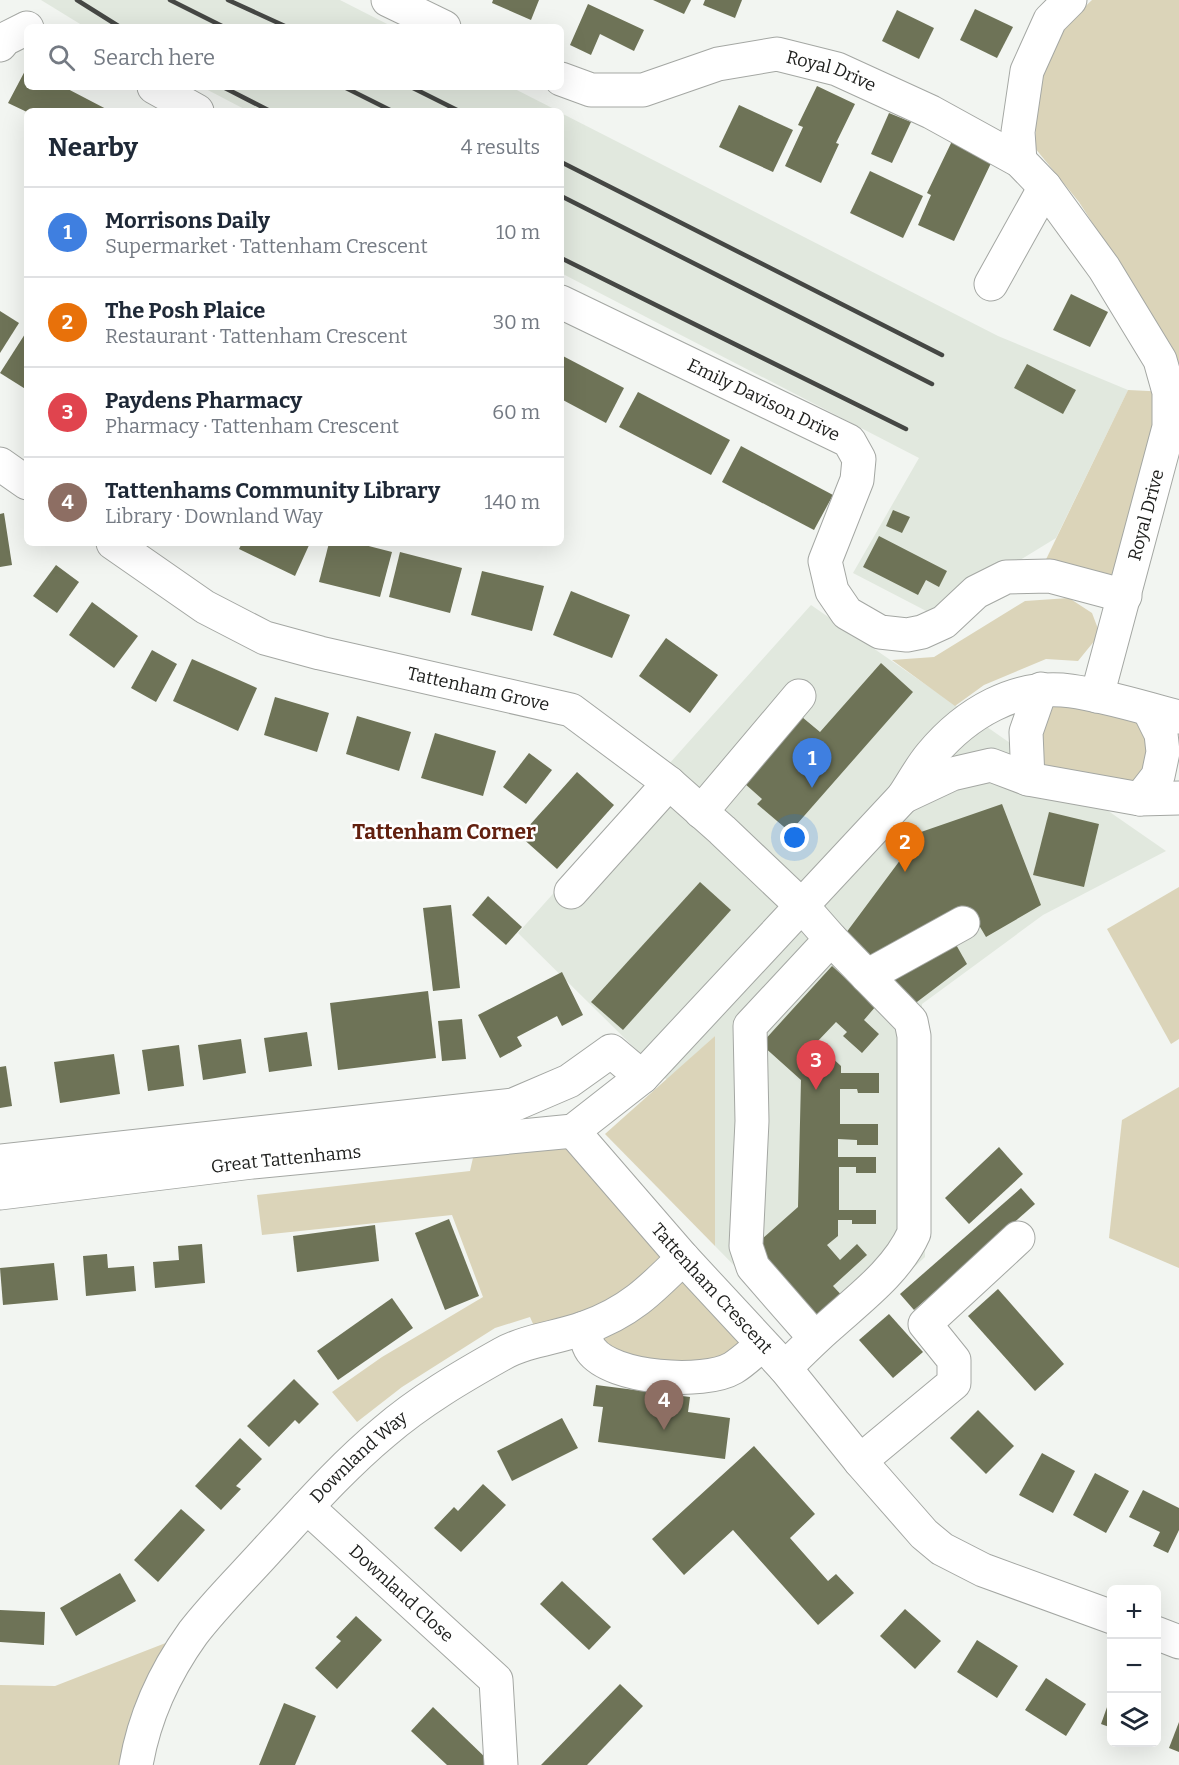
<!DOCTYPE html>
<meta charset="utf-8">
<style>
body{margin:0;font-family:Bitter,serif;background:#f6f6f7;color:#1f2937}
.controls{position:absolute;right:18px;bottom:18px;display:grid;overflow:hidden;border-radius:9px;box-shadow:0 6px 24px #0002}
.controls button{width:54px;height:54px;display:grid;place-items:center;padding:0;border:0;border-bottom:2px solid #e0e1e3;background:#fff;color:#1f2937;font:30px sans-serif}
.you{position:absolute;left:795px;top:838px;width:21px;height:21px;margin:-15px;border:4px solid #fff;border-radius:50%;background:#1a73e8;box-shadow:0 0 0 9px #1a73e833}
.badge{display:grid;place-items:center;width:39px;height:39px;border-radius:50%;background:#1a73e8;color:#fff;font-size:20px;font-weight:700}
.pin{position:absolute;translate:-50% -50px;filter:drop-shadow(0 2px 3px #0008)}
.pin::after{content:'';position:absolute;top:32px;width:21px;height:18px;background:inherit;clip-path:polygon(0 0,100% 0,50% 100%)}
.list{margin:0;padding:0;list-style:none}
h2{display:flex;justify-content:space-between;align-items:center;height:78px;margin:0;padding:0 24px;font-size:26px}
h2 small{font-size:20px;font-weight:400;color:#747a83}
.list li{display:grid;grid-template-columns:39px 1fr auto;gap:18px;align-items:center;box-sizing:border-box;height:90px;padding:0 24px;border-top:2px solid #e0e1e3}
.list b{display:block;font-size:22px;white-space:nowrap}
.list p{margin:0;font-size:20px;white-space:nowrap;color:#747a83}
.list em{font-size:20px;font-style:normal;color:#747a83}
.icon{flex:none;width:33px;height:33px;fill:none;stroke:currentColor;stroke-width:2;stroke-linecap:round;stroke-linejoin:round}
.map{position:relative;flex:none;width:1179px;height:1765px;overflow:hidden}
.search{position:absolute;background:#fff;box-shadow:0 6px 24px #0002;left:24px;top:24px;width:540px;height:66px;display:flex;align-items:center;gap:15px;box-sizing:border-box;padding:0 21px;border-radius:9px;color:#747a83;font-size:22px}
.panel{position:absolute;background:#fff;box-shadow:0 6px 24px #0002;left:24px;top:108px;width:540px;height:438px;border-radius:9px}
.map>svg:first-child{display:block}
.built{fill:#e1e8de}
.green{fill:#dbd4b9}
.building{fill:#6e7357}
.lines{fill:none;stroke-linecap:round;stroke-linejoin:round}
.minor-casing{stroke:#a4a7a3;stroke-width:35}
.major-casing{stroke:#a4a7a3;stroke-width:35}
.minor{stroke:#fff;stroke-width:33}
.major{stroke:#fff;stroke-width:33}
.rail{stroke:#454744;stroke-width:4.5}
.labels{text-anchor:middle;stroke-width:5;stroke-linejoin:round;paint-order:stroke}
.street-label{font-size:18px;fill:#20211f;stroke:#fff}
.quarter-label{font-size:21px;font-weight:bold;fill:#62200f;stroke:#fff}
</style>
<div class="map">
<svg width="1179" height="1765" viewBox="0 0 1179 1765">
<rect width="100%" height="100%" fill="#f2f5f1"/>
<g class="built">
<path d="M41,0h299l53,27h-308z"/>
<path d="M202,87h309l47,24h-310z"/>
<path d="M561,113l437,223 130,54 -72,148 -124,76 -79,-41 66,-115 -358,-185z"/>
<path d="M811,605l355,246 -123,64 -121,89 3,253 -104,97 -106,-108v-210l-48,44 -149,-147z"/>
</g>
<g class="green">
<path d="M1092,0h87v376l-8,-31 -92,-143 -44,-54 3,-73 30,-52z"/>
<path d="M1128,390l41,2 -44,204 -87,-20z"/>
<path d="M1069,598l23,15 8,21 -22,27 -32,-2 -62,26 -29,21 -63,-46 42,-3 91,-56z"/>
<path d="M1041,689l30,1 91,44 -22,65 -112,-20z"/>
<path d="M1179,887v152l-8,5 -64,-115z"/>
<path d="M715,1036v210l-110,-112z"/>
<path d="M1179,1087v181l-70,-30 13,-118z"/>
<path d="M573,1131l189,214 -49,29 -173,-34 -10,-23 -35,11 -93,59 -45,35 -25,-30 50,-35 101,-60 -31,-82 -190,20 -5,-40 213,-24 7,-31z"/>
<path d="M194,1632l-58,133h-136v-80l55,1z"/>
</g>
<g class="building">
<path d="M493,0h46l-8,20 -39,-17z"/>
<path d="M653,0h38l-7,14z"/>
<path d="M705,0h37l-7,18 -32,-13z"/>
<path d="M588,4l56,26 -10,21 -34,-17 -9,21 -21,-10z"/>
<path d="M975,9l38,18 -16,31 -37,-18z"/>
<path d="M897,10l37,18 -15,31 -37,-18z"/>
<path d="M27,67v20h37l46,24 -83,1 -19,-9z"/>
<path d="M817,86l38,18 -19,39 3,1 -18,39 -36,-17 18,-39 -5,-2z"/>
<path d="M739,105l54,25 -20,42 -54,-25z"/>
<path d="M889,113l22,9 -19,41 -21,-9z"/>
<path d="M953,139l40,20 -39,82 -36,-16 13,-30 -4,-2z"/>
<path d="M870,171l53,25 -20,42 -53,-25z"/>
<path d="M1071,294l37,18 -18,35 -37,-17z"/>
<path d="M0,311l19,12 -19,30z"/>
<path d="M25,334l2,1v55l-27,-17z"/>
<path d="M561,355l63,33 -18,35 -45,-24z"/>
<path d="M1027,364l49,26 -13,24 -49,-26z"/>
<path d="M638,392l92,48 -19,35 -92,-48z"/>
<path d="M741,446l92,49 -19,35 -92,-48z"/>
<path d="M893,510l17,7 -8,16 -16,-7z"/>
<path d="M4,513l8,52 -12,2v-53z"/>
<path d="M879,536l68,35 -8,16 -13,-7 -8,15 -55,-28z"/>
<path d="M242,543h68l-15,33 -56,-27z"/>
<path d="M329,543h28l35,9 -12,45 -61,-15z"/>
<path d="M400,552l62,16 -12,45 -61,-16z"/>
<path d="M56,565l23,17 -22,31 -24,-17z"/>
<path d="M482,571l62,15 -12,45 -61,-16z"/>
<path d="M571,591l59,24 -18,43 -59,-23z"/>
<path d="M92,602l46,34 -24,32 -45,-33z"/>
<path d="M666,638l52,37 -28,38 -51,-37z"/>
<path d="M152,650l25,14 -21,38 -25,-14z"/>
<path d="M192,659l65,29 -19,43 -65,-30z"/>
<path d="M881,663l32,29 -123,140 -33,-28 5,-5 -18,-16 58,-66 18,15z"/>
<path d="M275,697l54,16 -12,39 -53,-17z"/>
<path d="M357,716l54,16 -12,39 -53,-17z"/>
<path d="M435,733l61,18 -13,45 -62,-18z"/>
<path d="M529,753l23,17 -26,34 -23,-17z"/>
<path d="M577,772l37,33 -57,64 -37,-33z"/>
<path d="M1002,804l39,101 -55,32 -16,-27 -95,54 -32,-27 78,-105z"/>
<path d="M1049,812l50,12 -15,63 -51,-12z"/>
<path d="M700,882l31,28 -108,120 -32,-28z"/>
<path d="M488,896l34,31 -16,18 -34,-30z"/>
<path d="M451,905l9,83 -27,3 -10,-83z"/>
<path d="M950,934l17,30 -58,44 -19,-38z"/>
<path d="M832,966l44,40 -12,14 15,14 -17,19 -19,-17 4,-4 -11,-10 -20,21 25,23v7h38v20h-21l-1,-4h-17v35h38v21h-21v-5l-19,-1v18h38v16h-20v-6h-17v43h37v14h-24v-4h-14v16l-11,9 13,15 17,-16 10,11 -34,31 13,14 -26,23 -67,-76 45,-40 3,-127 -40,-36z"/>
<path d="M562,972l21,43 -21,11 -5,-10 -40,21 5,9 -22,12 -22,-43z"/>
<path d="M428,991l8,67 -98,12 -8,-67z"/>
<path d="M462,1019l4,40 -24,2 -4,-40z"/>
<path d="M307,1032l5,34 -43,6 -5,-34z"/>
<path d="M241,1039l5,34 -43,7 -5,-35z"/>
<path d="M179,1045l5,41 -36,5 -6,-41z"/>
<path d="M114,1054l6,40 -60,9 -6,-41z"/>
<path d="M6,1066l6,40 -12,2v-41z"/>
<path d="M999,1147l24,27 -54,50 -24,-26z"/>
<path d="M1021,1188l14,16 -121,106 -14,-16z"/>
<path d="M449,1219l30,77 -34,14 -30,-77z"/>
<path d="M375,1225l4,36 -82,11 -4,-36z"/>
<path d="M202,1244l3,39 -50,5 -2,-26 26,-2 -1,-14z"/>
<path d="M107,1254l1,14 26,-2 2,25 -50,5 -3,-40z"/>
<path d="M54,1263l4,37 -55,5 -3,-37z"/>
<path d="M998,1289l66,75 -29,27 -67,-75z"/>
<path d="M392,1298l21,30 -75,52 -21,-29z"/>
<path d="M889,1314l34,38 -30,26 -34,-38z"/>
<path d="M294,1379l25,25 -20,20 -4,-4 -26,27 -22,-21z"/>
<path d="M596,1385l94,12 -2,15 42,6 -5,41 -127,-17 5,-35 -10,-1z"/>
<path d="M978,1410l36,36 -28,28 -36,-36z"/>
<path d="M562,1418l16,30 -66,33 -15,-30z"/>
<path d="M240,1438l22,21 -26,27 5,3 -20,21 -26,-24z"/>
<path d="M754,1446l61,68 -25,24 38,43 8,-7 18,19 -36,32 -85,-95 -49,45 -32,-36z"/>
<path d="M1042,1453l33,18 -22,42 -34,-18z"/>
<path d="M1095,1473l34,18 -23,42 -33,-18z"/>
<path d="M483,1484l23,21 -45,47 -27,-24 20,-21 4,4z"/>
<path d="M1143,1490l36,18v22l-11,23 -15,-7 7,-14 -31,-15z"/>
<path d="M181,1509l24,21 -47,52 -24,-22z"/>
<path d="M120,1573l16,28 -60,35 -16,-28z"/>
<path d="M562,1581l49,46 -22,23 -49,-46z"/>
<path d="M905,1609l36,32 -26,28 -35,-33z"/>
<path d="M0,1610l45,2 -1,33 -44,-3z"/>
<path d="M356,1616l26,24 -45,49 -22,-21 26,-27 -5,-4z"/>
<path d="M977,1640l41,26 -21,32 -40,-26z"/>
<path d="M1046,1678l40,26 -20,32 -41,-26z"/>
<path d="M620,1684l23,22 -56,59h-46z"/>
<path d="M1111,1696h1v32l-11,-4z"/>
<path d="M284,1703l32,13 -21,49h-36z"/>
<path d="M433,1707l56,54 -4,4h-38l-36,-34z"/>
<path d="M1179,1722v30l-10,-4z"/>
</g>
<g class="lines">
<defs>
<g id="minor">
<path d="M388,0l56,27"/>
<path d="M0,45l5,-6 22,-11"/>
<path id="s1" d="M561,79l30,11h52l75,-26 59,-10 60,15 94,43 89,49 25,26 59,81 56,92 9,32v35l-72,269"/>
<path d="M154,87l43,24"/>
<path d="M1020,161l-2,-29 9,-61 23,-51 20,-20"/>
<path d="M991,284l54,-97"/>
<path id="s2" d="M561,302l288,139 10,18 -2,21 -32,81 7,30 15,22 33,19 27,3 15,-3 22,-10 32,-30 30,-15 44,-1 75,20"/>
<path d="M0,464l27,19"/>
<path id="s3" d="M113,543l92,64 60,31 55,15 251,57 98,73 53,47 80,76 29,33 80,82 3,15v197c-17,38 -54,65 -85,93 -15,13 -30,28 -44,42"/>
<path d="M701,812l98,-116"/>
<path d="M571,892l98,-109"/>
<path d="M867,976l96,-53"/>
<path id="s4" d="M573,1131l110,127 102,110 75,93 64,73 18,15 41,21 129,47"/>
<path d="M0,1161l513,-56 56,-24 42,-30 31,26"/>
<path d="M584,1328c2,7 3,17 7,22 21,29 113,35 142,18 10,-6 20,-16 29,-23"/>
<path d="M815,1338l-62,-71 -7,-21 6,-125 -2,-95 81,-87"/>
<path d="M860,1461l94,-78v-23l-29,-36 93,-86"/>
<path id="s5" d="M307,1507l189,173 5,85"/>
<path d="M1156,1633l23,9"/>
<path id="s6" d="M136,1765c8,-47 29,-93 57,-132 23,-30 51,-57 76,-85 37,-40 73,-81 115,-116 36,-31 77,-55 118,-78 25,-14 55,-16 82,-26 44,-15 67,-38 99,-70"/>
</g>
<g id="major">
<path d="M1028,779l-2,-47 15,-43"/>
<path d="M903,797l49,-23 39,-9 37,14 112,20 39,-1"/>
<path d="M1140,799l18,-23 5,-24 -2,-18 -12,-24"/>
<path id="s7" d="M0,1193l252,-31 321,-31 69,-54 261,-280c9,-13 17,-29 28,-42 34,-41 85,-72 140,-64 36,5 73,17 108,26"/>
</g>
</defs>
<use href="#minor" class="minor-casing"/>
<use href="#major" class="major-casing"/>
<use href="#minor" class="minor"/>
<use href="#major" class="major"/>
<g class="rail">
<path d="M77,0l43,27"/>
<path d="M170,0l54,27"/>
<path d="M228,0l59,27"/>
<path d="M223,87l47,24"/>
<path d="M344,87l48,24"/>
<path d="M411,87l48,24"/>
<path d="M561,162l381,193"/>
<path d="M561,196l371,188"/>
<path d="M561,258l345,171"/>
</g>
</g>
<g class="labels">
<g class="street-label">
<text dy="6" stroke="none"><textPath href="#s1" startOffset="280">Royal Drive</textPath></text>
<text dy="6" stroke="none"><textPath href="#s2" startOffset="225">Emily Davison Drive</textPath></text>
<text transform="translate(1146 515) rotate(-75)" y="6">Royal Drive</text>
<text dy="6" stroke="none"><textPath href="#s3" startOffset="399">Tattenham Grove</textPath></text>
<text dy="6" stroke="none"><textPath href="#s7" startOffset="288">Great Tattenhams</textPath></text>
<text dy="6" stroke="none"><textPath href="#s4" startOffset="210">Tattenham Crescent</textPath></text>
<text dy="6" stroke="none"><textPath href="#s6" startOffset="387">Downland Way</textPath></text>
<text dy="6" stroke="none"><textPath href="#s5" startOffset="128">Downland Close</textPath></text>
</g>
<g class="quarter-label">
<text x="444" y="839">Tattenham Corner</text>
</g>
</g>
</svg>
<div class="controls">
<button>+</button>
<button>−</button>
<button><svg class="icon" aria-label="layers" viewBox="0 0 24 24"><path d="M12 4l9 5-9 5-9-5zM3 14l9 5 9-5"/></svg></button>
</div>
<div class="you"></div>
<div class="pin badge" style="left:812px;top:788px;background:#3f7fe0">1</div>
<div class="pin badge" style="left:905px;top:872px;background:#e8710a">2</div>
<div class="pin badge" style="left:816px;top:1090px;background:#e0444e">3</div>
<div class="pin badge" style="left:664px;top:1430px;background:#8d6e63">4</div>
<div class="search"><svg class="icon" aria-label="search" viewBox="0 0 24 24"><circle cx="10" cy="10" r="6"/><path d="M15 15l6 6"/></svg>Search here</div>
<section class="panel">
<h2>Nearby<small>4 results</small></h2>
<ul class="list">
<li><span class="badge" style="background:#3f7fe0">1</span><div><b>Morrisons Daily</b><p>Supermarket · Tattenham Crescent</p></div><em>10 m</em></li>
<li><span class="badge" style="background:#e8710a">2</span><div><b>The Posh Plaice</b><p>Restaurant · Tattenham Crescent</p></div><em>30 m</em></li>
<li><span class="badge" style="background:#e0444e">3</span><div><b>Paydens Pharmacy</b><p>Pharmacy · Tattenham Crescent</p></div><em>60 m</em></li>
<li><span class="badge" style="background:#8d6e63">4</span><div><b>Tattenhams Community Library</b><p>Library · Downland Way</p></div><em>140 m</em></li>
</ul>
</section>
</div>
